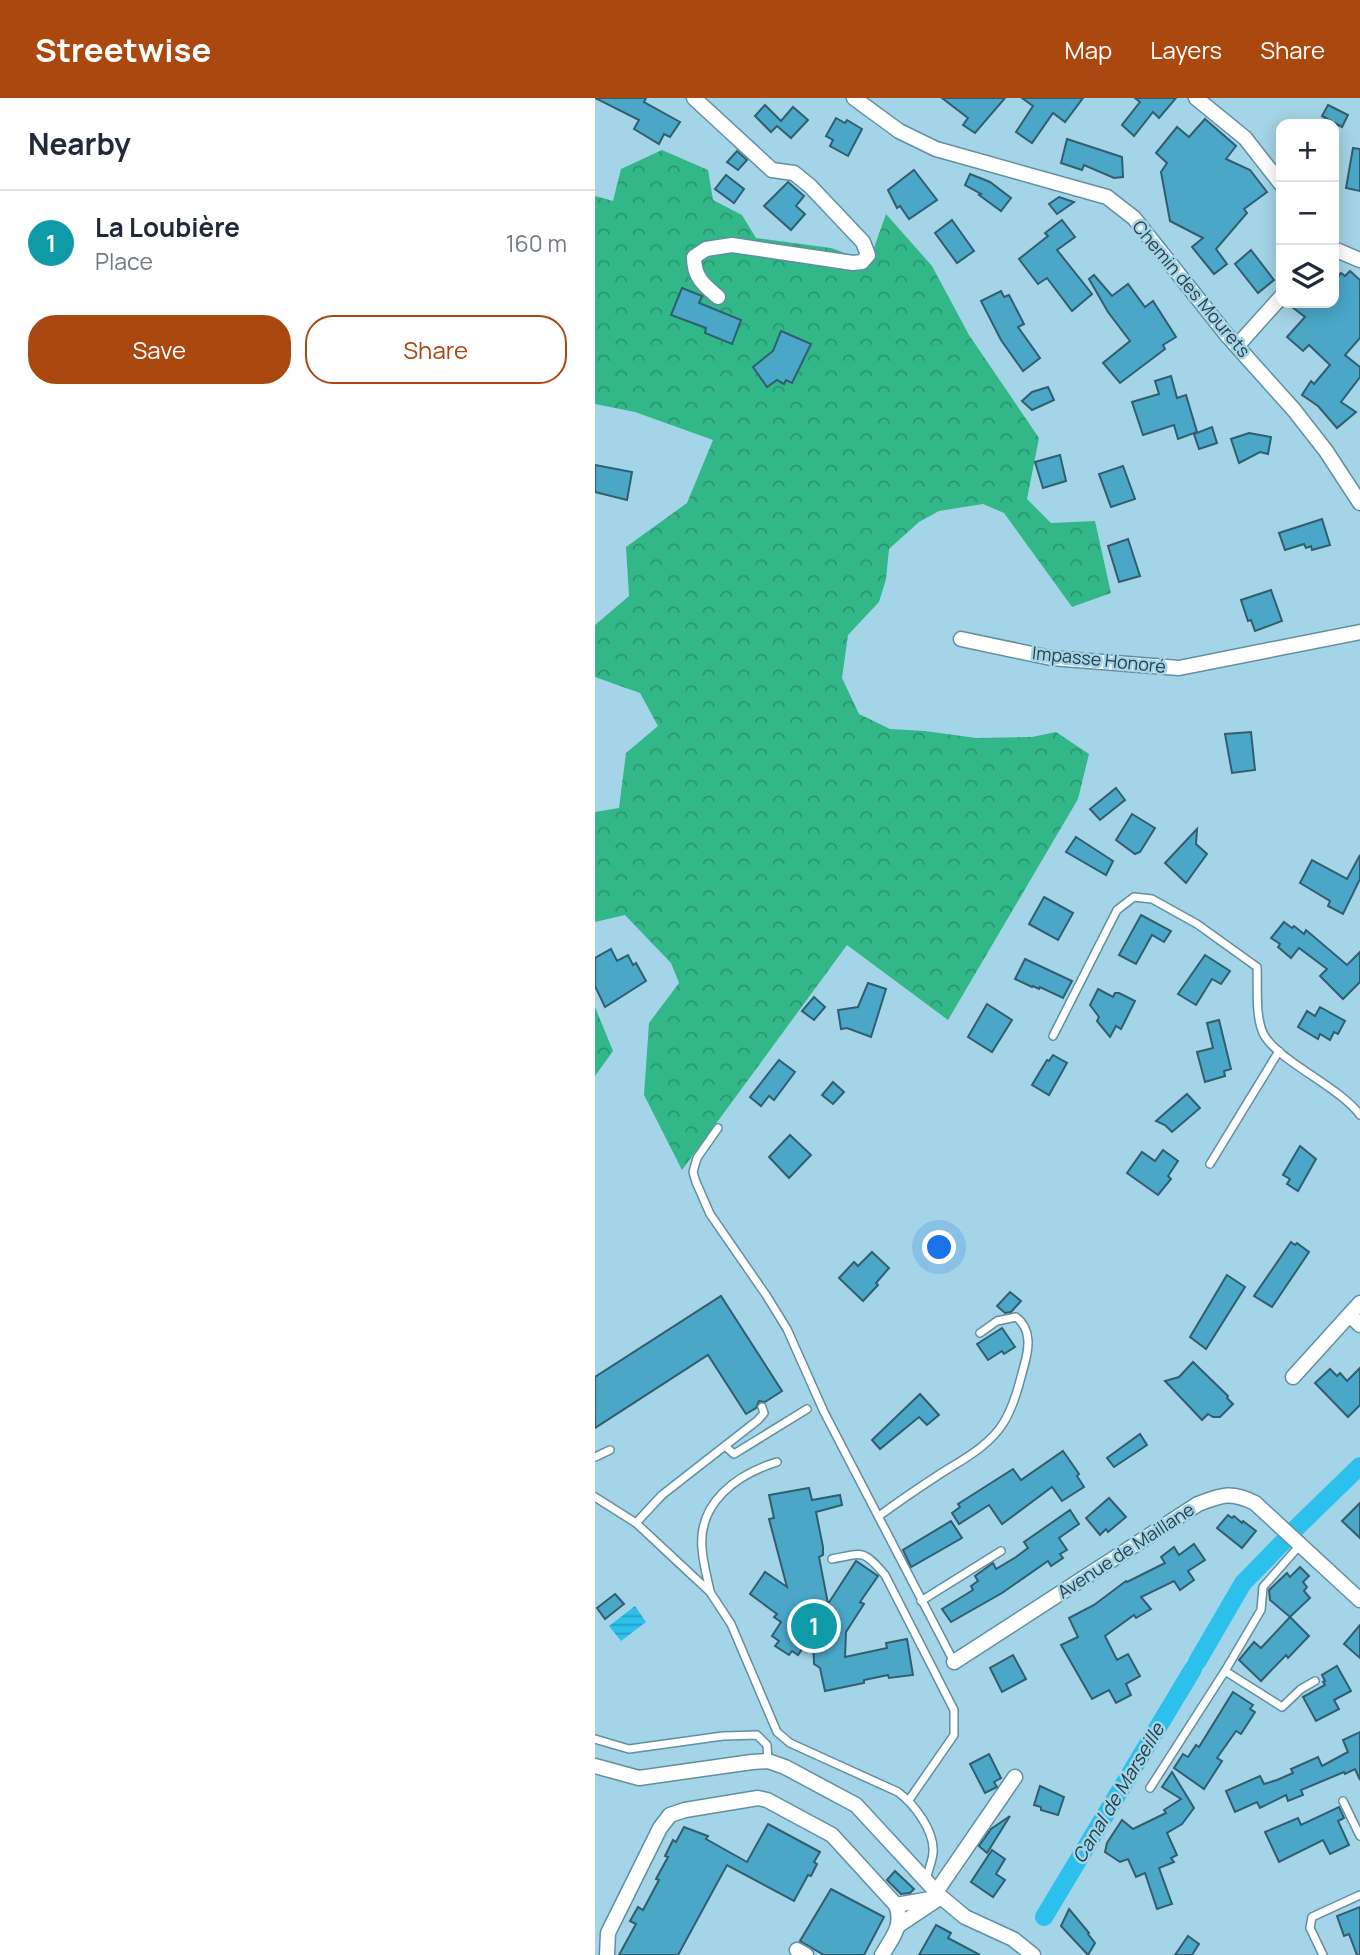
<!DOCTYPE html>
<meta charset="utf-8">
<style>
body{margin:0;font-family:Manrope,sans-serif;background:#f2f2f3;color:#1f2937}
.controls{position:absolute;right:21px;top:21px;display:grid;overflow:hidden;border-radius:14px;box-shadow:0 4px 18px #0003}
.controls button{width:63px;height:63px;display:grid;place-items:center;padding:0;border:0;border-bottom:2px solid #e0e1e3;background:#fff;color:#1f2937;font:35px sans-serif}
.you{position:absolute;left:345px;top:1150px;width:24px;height:24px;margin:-18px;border:5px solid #fff;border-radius:50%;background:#1a73e8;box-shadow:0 0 0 10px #1a73e833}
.badge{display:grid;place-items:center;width:46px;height:46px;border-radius:50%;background:#ab480f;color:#fff;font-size:23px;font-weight:700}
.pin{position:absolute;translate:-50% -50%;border:4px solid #fff;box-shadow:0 2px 7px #0006}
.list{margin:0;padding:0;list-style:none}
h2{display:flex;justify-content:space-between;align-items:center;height:91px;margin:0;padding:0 28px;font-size:30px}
h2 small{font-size:23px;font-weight:400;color:#747a83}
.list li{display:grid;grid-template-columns:46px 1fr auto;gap:21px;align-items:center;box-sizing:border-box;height:105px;padding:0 28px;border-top:2px solid #e0e1e3}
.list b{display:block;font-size:26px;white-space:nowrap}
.list p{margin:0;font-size:23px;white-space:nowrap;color:#747a83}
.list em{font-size:23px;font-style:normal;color:#747a83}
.actions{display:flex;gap:14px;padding:21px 28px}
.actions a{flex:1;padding:16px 0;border:2px solid #ab480f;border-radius:28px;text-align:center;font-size:24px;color:#ab480f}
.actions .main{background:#ab480f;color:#fff}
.icon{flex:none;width:38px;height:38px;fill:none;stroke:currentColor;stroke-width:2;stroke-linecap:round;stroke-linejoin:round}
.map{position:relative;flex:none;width:765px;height:1857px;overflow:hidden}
header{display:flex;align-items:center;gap:42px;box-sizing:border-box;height:98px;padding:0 35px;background:#ab480f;color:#fff}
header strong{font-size:33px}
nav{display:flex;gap:38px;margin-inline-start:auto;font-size:24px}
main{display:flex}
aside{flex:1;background:#fff}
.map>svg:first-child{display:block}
.forest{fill:url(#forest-crowns)}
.water{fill:url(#water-rules)}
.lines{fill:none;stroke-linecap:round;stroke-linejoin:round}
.canal{stroke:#2cc0ed;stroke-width:18}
.building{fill:#4aa7c8;stroke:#315e6f;stroke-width:2}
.service-casing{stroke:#618fa1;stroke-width:10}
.minor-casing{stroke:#618fa1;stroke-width:17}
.service{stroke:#fff;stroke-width:7}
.minor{stroke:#fff;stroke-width:14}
.labels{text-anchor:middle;stroke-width:5;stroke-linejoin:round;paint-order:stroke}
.street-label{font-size:18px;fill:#2b3f47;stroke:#a4d4e7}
.water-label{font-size:19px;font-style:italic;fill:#223e49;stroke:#a4d4e7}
</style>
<header>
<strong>Streetwise</strong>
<nav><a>Map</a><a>Layers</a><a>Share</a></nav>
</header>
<main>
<aside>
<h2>Nearby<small></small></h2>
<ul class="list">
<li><span class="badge" style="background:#0f9aa8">1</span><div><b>La Loubière</b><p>Place</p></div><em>160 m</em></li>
</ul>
<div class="actions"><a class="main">Save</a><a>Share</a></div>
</aside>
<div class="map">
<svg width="765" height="1857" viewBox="0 0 765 1857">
<defs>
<pattern id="forest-crowns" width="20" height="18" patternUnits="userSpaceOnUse" patternTransform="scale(1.75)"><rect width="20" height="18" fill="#32b788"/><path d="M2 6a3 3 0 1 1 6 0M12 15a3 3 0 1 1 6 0" fill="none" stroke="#2b9671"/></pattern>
<pattern id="water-rules" width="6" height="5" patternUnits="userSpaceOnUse" patternTransform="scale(1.75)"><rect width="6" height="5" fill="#2cc0ed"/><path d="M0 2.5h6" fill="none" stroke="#269dc2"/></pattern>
</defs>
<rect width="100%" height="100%" fill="#a4d4e7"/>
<g class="forest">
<path d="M67,52l46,20 5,30 29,15 14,23 75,10 38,14 17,-48 46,52 37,69 70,103 -12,61 24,24 44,-2 16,72 -39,14 -68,-94 -21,-9 -44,7 -20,11 -30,27 -3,30 -7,23 -31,33 -6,43 17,36 31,15 35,2 51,7 56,-1 24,-5 33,22 -11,45 -130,221 -101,-75 -165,225 -38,-75 5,-72 30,-40 -8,-20 -46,-48 -30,7v-110l24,-4 7,-55 32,-27 -18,-33 -45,-16v-52l34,-29 -3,-49 61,-44 26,-63 -78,-28 -40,-8v-208l18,5 8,-32z"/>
<path d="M0,909l18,44 -18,25z"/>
</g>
<path class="water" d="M40,1508l11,16 -25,19 -12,-15z"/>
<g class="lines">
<g class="canal">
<path d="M697,1434l68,-66"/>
<path d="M602,1564l46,-79 45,-46"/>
<path d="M449,1819l149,-248"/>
</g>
</g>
<g class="building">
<path d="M0,0h51l-2,4 36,20 -10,15 -6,-3 -5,10 -25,-15 5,-9z"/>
<path d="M347,0h63l-30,35 -12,-8 5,-7z"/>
<path d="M427,0h61l-18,24 -12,-9 -21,30 -16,-11 17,-26z"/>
<path d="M540,0h41l-17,20 -6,-6 -19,24 -12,-11 18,-23z"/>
<path d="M170,7l16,16 12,-14 15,13 -17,18 -14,-12 -6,6 -16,-16z"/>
<path d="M733,7l20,10 -6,12 -20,-11z"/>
<path d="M241,20l9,5 2,-3 15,9 -14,27 -18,-10 3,-6 -7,-4z"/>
<path d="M610,21l31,27 -10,13 24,11 17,22 -23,17 3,4 -31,36 11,15 -13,10 -22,-27 11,-9 -33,-17 -9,-49 6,-9 -11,-10 21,-26 12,10z"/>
<path d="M472,41l55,18 1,20 -9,1 -30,-13 -2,5 -21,-7z"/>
<path d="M758,50l7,1v42l-14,-3z"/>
<path d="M142,53l10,9 -9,10 -11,-8z"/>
<path d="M319,72l23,30 -28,19 -9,-13 -3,2 -9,-18z"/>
<path d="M375,76l20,8 21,16 -10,13 -22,-16 2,-1 -16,-9z"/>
<path d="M131,77l18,14 -10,14 -19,-14z"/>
<path d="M193,84l16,14 -8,10 9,8 -14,16 -27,-24z"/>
<path d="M464,99l15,5 -17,12 -8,-10z"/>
<path d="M357,122l22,31 -17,12 -22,-30z"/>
<path d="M467,122l13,17 -18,13 35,44 -20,17 -25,-33 -9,6 -19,-25 29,-23 -3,-3z"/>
<path d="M656,152l23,30 -16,13 -23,-29z"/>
<path d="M755,173l10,9v58l-15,17 15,12v10l-19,25 15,10 -19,16 -19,-22 -16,-11 9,-14 3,3 16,-19 -21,-20 -6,6 -16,-14 18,-20 -17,-13 46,-1v-21l7,-9 4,3z"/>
<path d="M499,177l18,21 16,-12 17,23 8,-6 23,36 -13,8 2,4 -45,34 -17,-20 27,-22 -22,-29 -19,-33z"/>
<path d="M87,190l20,8 -3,7 42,17 -9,24 -27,-11 1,-5 -35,-13z"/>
<path d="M406,193l3,6 5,-2 15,29 -6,3 22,31 -17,13 -22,-31 -20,-39z"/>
<path d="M186,233l30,13 -19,39 -6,-3 -2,4 -7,-4 -10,7 -14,-20 20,-16z"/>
<path d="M576,278l6,22 9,-3 11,37 -19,7 -4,-14 -31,10 -11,-33 27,-8 -4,-13z"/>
<path d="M453,289l6,13 -22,10 -10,-9 10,-9z"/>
<path d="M617,329l5,16 -18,6 -5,-15z"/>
<path d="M654,335l22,4 -3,17 -8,-2 -21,11 -8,-24z"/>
<path d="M465,357l6,26 -23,7 -8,-26z"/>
<path d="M0,367l37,7 -5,28 -32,-8z"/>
<path d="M528,368l12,33 -24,8 -12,-33z"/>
<path d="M727,421l8,26 -18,5 -1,-4 -5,2 -2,-4 -19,6 -6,-17z"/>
<path d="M533,441l12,37 -21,6 -11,-36z"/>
<path d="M676,492l11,31 -27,10 -4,-11 -3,1 -7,-21z"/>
<path d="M656,634l4,38 -23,3 -7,-39z"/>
<path d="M521,690l9,12 -25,20 -10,-11z"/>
<path d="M537,716l23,14 -15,24 -5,2 -19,-14z"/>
<path d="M602,731l-1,15 11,10 -21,29 -21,-20z"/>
<path d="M481,739l37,24 -7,14 -40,-23z"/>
<path d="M765,757v24l-17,35 -15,-8 2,-5 -30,-18 12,-23 35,19z"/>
<path d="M449,799l29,16 -15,27 -29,-16z"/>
<path d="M546,817l30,16 -7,11 -12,-7 -16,29 -17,-9z"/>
<path d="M689,824l8,6 2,-2 10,8 2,-4 41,35 13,-13v30l-17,17 -23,-23 7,-7 -28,-21 -8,10 -13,-11 2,-3 -9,-6z"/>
<path d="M16,851l6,12 11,-6 5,10 3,-2 10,18 -41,26 -10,-21v-28z"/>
<path d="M610,857l25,16 -9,13 -9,-5 -16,26 -18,-11z"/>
<path d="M430,861l47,22 -9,17 -23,-11 -1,2 -6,-3 -1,1 -17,-8z"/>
<path d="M273,885l18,6 -15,48 -24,-9 -6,1 -3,-19 20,-3z"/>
<path d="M503,891l15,8 2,-4h4l16,8 -14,28 -5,-3 -6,11 -13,-16 2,-4 -9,-12z"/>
<path d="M219,899l11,10 -11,13 -12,-9z"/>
<path d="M392,906l25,16 -20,32 -24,-15z"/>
<path d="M725,909l25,14 -7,13 -4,-2 -4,8 -10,-6 -2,5 -20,-12 9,-16 8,5z"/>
<path d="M624,922l12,49 -7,2 1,5 -20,6 -8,-30 16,-4 -6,-25z"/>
<path d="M458,957l14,8 -18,32 -17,-10 15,-25 2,1z"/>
<path d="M184,962l16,12 -21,28 -5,-4 -8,10 -11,-9z"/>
<path d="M238,984l11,10 -11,12 -11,-9z"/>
<path d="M592,996l13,14 -28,24 -7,-7 -9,-4z"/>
<path d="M195,1037l21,20 -22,23 -20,-21z"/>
<path d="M705,1048l16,13 -18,32 -11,-7 3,-5 -7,-4z"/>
<path d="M568,1052l15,11 -10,15 3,3 -13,16 -31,-22 15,-21 13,9z"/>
<path d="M696,1144l4,3 2,-2 12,9 -37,55 -18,-11z"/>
<path d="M277,1154l17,16 -13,15 2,2 -15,16 -24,-23 15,-16 4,4z"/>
<path d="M632,1177l18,12 -39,62 -16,-12z"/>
<path d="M415,1194l11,9 -10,11 -6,1 -8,-7z"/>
<path d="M126,1198l61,95 -17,11 -6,-1 -3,7 -10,6 -38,-59 -113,73v-51z"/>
<path d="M407,1230l13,19 -11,7 -2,-3 -14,9 -11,-16z"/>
<path d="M598,1264l35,34 -1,2 6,6 -13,13h-7l-5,-3 -6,6 -37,-39 14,-4z"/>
<path d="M765,1270v37l-12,12 -33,-34 15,-14 7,7 3,-3 7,8z"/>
<path d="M325,1296l19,21 -12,10 -8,-8 -39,32 -8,-9z"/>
<path d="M545,1336l7,11 -33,22 -7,-9z"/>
<path d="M468,1353l16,23 -2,2 7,11 -22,14 -10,-14 -50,37 -13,-19 -30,19 -7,-11 8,-6 -2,-3 55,-35 8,11z"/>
<path d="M214,1390l3,12 28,-5 2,10 -26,7 7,35v8l-4,2 9,47 28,-43 22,15 -18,26 4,2 -18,28 -1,25 42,-9 -1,-5 21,-4 6,36 -24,3 -1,-3 -24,5v3l-39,8 -5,-23 -6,-4 -1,-31 -15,22 -6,-4 -3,4 -14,-9 4,-5 -7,-5 9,-14 -7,-5 3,-3 -27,-20 15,-22 22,15 -18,-68 5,-1 -5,-23z"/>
<path d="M514,1400l17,19 -18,15 -2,-3 -6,6 -14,-17z"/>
<path d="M765,1405v35l-18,-17z"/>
<path d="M475,1412l9,14 -20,14 8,12 -7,4 3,4 -12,8 -3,-5 -46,32 -51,29 -9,-13 31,-19 -2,-4 7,-5 -3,-5 18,-13 3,6 20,-12 12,-9 -4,-6z"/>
<path d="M633,1417l4,3 2,-2 8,7 1,-2 13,10 -14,17 -25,-20z"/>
<path d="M356,1423l11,17 -51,29 -8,-17z"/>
<path d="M599,1446l11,16 -17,11 6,9 -14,10 -6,-9 -33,16 10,12 -15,9 -2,-3 -29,21 12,24 11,-6 12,22 -14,8 5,11 -15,8 -7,-13 -17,9 -31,-54 17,-8 -9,-19 25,-13 32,-24 1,1 38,-19 -4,-6 13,-10 5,8z"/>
<path d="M705,1469l9,9 -6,6 4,5 -3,4 6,7 -20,19 -20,-17 -1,-10 18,-17 3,4z"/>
<path d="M20,1496l9,10 -19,15 -8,-11z"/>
<path d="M695,1519l19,19 -21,22 -2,-3 -25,26 -22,-21 15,-18 7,6z"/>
<path d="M765,1527v33l-16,-14z"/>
<path d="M418,1557l13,24 -24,13 -12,-24z"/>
<path d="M742,1568l14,25 -17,9 5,9 -23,12 -13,-24 22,-12 -2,-3 2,-1 -3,-6z"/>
<path d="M638,1594l20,13 -3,4 5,3 -14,22 -5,-3 -19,27 5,3 -18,28 -30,-21 9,-14 5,3 8,-12 3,2z"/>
<path d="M765,1634v48l-5,-11 -10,5 -1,-2 -43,18 2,5 -15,6 -2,-6 -26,13 -3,-6 -22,10 -9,-21 34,-15 4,8 13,-4 16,-7 -2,-4 27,-12 4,9 26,-14 -5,-12z"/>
<path d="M394,1656l12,24 -7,4 3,5 -12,6 -15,-29z"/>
<path d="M577,1674l22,36 -12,16 -15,9 10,22 -6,3 3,4 -15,6 13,36 -15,5 -12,-36 -9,4 -8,-18 -8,3 -15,-10 2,-9 15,-23 11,9 33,-16 -2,-3 17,-11 -19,-12z"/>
<path d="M445,1688l24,11 -6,18 -17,-5v-3l-7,-2z"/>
<path d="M744,1709l5,11 -6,3 11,24 -19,9 -7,-14 -44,22 -14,-30 33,-14 3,7z"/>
<path d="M415,1718l-23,37 -8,-7 12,-17z"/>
<path d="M173,1726l52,28 -6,10 3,2 -6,12 -3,-1 -14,26 -67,-36 -49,90h-59l17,-31 -6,-3 8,-14 5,3 16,-30 -3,-1 12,-22 -3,-1 8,-16 3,2 8,-15 24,9 -2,3 41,23z"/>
<path d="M397,1752l13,9 -9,15 9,6 -12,17 -22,-15z"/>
<path d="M300,1773l19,18 -4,4 -9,1 -14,-14z"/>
<path d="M236,1791l53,28 -20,38h-40l-24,-14z"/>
<path d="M765,1809v48h-3l-8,-21 -5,2 -7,-20z"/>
<path d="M474,1811l20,24 -1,1 7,9 -7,12 -27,-29z"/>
<path d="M341,1827l15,8 -3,5 32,17h-61z"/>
<path d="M593,1838l11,8 -7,11h-17z"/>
</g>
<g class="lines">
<defs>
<g id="service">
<path d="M458,938l64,-126 17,-13 18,2 45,25 60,43c1,20 -2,48 6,66 13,27 77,54 97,82"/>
<path d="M123,1030l-21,30 -4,14 3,10 14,32 56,81 21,34 37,83 130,250"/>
<path d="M615,1066l69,-113"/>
<path d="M130,1348l9,8 73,-45"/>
<path d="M0,1359l15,-7"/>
<path d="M0,1399l41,26 74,69 21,32 46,108 13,11 108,49c16,12 37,39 35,61 -1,9 -5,18 -7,27"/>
<path d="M284,1418c19,-14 38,-27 58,-40 23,-15 52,-29 67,-54 10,-17 15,-37 20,-56 5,-17 8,-37 -8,-49l-19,4 -17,12"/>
<path d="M41,1425l26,-28 96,-75 6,-7 -2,-6"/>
<path d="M705,1447l-37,42 -2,23 -36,61 57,36 19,-18 14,-8"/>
<path d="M237,1461c31,-6 31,-10 53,16l69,135v25l-45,65"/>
<path d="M115,1493c-3,-14 -7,-28 -8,-43 -4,-46 36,-74 75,-86"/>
<path d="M326,1503l80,-50"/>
<path d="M0,1641l34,10 94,-13 34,-1 10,10 1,16"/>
<path d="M555,1690l75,-117"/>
<path d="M748,1703l17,35"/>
<path d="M728,1857l-13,-27 2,-11 48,-22"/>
</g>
<g id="minor">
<path d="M99,0l78,72 22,3 16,13 53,56 5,13 -6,7 -9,1 -121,-18 -26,4 -12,8c0,21 10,28 24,40"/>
<path d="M259,0l45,33 37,18 171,48 27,21 92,116 68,76 32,41 34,52"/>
<path d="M601,0l49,40 36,46"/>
<path d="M739,151l26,11"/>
<path d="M642,248l44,-49"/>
<path d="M366,541l90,19 128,10 181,-36"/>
<path d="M755,1217l10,10"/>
<path d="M698,1279l67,-74"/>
<path d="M359,1564l244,-158c24,-9 33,-13 57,-1l105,97"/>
<path d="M0,1668l44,12 113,-16 16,-1 17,6 71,38 85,92 24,20 48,22 20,16"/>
<path d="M341,1794l79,-115"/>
<path d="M301,1807l40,-7"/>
<path d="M304,1827l42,-28"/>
<path d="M202,1852l9,5"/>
<path d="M12,1857l1,-22 52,-105 10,-13 15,-5 73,-12 9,2 65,35 64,70c8,20 -4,33 -14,50"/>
</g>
</defs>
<use href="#service" class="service-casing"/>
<use href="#minor" class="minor-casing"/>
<use href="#service" class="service"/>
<use href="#minor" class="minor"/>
</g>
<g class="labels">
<g class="street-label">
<text transform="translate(596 191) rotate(50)" y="6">Chemin des Mourets</text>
<text transform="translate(504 562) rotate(6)" y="6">Impasse Honoré</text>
<text transform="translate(531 1453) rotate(-33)" y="6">Avenue de Maillane</text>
</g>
<g class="water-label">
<text transform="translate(523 1695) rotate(-59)" y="7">Canal de Marseille</text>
</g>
</g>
</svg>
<div class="controls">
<button>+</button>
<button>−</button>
<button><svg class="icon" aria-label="layers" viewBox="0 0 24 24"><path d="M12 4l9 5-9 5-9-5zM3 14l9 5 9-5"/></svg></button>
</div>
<div class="you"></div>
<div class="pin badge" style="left:219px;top:1528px;background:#0f9aa8">1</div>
</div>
</main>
